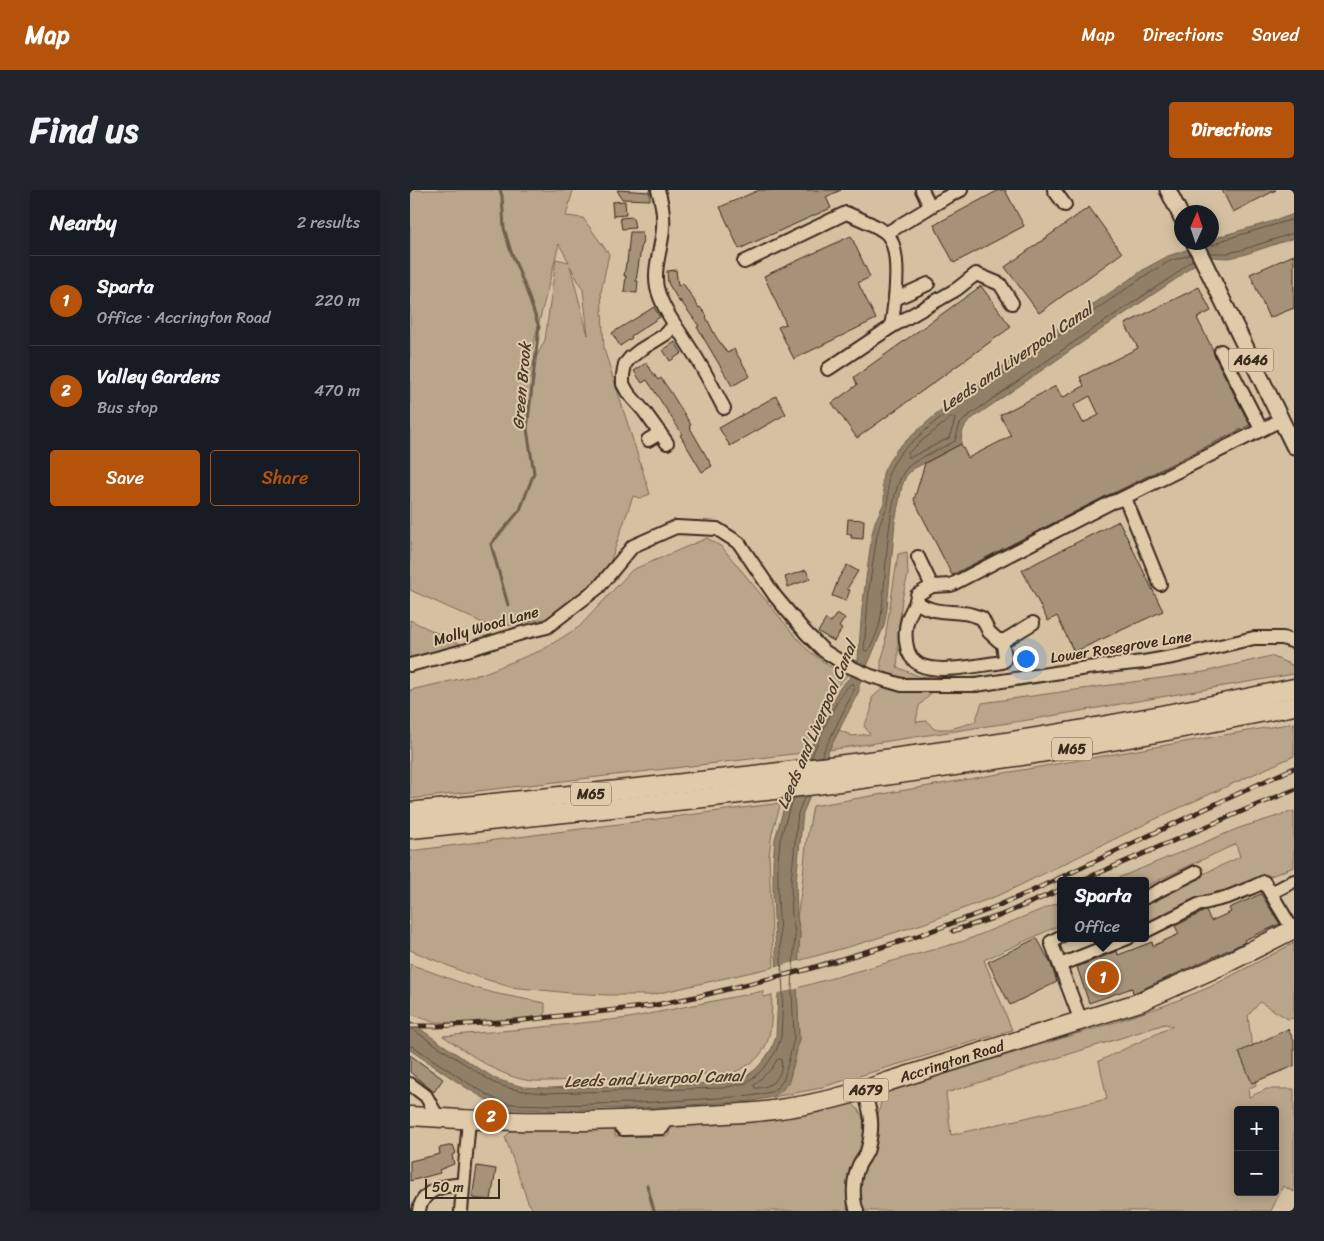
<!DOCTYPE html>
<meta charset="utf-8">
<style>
body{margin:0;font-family:Sriracha,sans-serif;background:#20242c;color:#f1f3f6}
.controls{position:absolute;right:15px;bottom:15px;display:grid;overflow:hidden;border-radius:5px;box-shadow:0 2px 12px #0003}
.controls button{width:45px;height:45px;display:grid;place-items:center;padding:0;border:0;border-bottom:1px solid #363941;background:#171b24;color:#f1f3f6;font:25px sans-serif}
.compass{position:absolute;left:764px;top:15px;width:45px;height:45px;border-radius:50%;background:#171b24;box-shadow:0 2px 12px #0003;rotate:3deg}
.scale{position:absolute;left:15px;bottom:12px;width:75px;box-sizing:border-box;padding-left:5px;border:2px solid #3b2a1e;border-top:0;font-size:14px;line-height:18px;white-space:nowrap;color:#3b2a1e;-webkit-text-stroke:4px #dfcbaa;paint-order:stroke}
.you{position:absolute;left:615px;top:468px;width:18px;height:18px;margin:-12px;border:4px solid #fff;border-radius:50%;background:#1a73e8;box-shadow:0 0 0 8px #1a73e833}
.badge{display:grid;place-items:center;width:32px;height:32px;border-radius:50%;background:#b45309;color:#fff;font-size:16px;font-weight:700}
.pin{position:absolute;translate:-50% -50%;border:2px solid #fff;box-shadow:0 1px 5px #0006}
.popup{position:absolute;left:647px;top:687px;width:92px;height:65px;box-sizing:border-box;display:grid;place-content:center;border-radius:5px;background:#171b24;filter:drop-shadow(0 1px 4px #0005);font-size:16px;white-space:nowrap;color:#9ea1a6}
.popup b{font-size:19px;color:#f1f3f6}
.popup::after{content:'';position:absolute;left:50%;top:100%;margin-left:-10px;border:10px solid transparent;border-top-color:#171b24}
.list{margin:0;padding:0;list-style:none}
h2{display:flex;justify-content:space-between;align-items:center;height:65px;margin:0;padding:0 20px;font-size:21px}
h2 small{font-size:16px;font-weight:400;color:#9ea1a6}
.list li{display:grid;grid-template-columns:32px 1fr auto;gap:15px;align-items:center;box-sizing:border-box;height:90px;padding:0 20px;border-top:1px solid #363941}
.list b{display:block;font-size:19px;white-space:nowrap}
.list p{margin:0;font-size:16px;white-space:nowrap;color:#9ea1a6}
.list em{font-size:16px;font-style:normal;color:#9ea1a6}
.actions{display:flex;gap:10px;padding:15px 20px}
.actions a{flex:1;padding:11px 0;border:1px solid #b45309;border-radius:5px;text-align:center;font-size:18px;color:#b45309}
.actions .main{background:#b45309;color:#fff}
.map{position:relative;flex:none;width:884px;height:1021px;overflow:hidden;border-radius:5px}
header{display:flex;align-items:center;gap:30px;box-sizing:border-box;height:70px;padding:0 25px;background:#b45309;color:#fff}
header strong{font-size:24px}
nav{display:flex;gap:28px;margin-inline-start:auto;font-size:18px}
.intro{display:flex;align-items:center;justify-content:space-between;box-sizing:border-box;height:120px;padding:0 30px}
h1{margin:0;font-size:35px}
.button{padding:12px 22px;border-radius:5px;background:#b45309;color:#fff;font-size:18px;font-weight:700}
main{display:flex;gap:30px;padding:0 30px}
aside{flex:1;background:#171b24;border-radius:5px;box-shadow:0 2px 12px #0003}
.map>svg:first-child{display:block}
.green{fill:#b9a58a;stroke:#7a6854;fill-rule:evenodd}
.water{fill:#918068;stroke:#6f5e4a}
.pier{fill:#d5c1a2}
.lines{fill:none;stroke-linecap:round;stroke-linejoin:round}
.shore{stroke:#5d4c3c;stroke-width:1}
.stream{stroke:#6f5e4a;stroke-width:3}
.building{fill:#a59278;stroke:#3b2a1e;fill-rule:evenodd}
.minor-casing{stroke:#3b2a1e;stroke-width:16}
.major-casing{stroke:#3b2a1e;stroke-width:19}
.highway-casing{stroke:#3b2a1e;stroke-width:21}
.minor{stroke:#dfcbaa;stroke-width:12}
.major{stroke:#dfcbaa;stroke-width:15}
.highway{stroke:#dfcbaa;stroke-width:18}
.rail-casing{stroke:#3b2a1e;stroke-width:5}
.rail{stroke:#dfcbaa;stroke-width:3;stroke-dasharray:9;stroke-linecap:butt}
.labels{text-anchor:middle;stroke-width:4;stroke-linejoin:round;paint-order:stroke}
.shield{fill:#dfcbaa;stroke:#6c5a48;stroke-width:1}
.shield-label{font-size:14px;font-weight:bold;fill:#3b2a1e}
.street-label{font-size:15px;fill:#3b2a1e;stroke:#dfcbaa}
.water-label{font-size:16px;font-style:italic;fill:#4c3b2d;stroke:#dfcbaa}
</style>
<header>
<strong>Map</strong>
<nav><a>Map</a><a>Directions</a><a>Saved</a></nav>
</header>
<div class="intro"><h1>Find us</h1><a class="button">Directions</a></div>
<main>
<aside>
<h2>Nearby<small>2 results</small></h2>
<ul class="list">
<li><span class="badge">1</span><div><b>Sparta</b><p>Office · Accrington Road</p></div><em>220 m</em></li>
<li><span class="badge">2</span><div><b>Valley Gardens</b><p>Bus stop</p></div><em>470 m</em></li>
</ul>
<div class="actions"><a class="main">Save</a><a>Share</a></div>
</aside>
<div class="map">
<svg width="884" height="1021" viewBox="0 0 884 1021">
<rect width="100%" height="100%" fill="#d5c1a2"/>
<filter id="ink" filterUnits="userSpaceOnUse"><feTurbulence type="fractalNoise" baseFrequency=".02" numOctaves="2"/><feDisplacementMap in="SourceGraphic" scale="10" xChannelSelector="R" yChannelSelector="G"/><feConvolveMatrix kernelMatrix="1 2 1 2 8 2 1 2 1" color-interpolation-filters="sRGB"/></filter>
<g filter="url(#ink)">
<g class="green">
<path d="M0,0h163l-7,26 17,2 26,36 -8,38 3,57 46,145 -10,4 -7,-2 -29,84 -43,36 -67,12 -84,-38zM149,54l10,18 -13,-3 -11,81 -21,41zM160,76l13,24 5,45z"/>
<path d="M297,348l15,9 74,90 12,13 21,16 19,9c-23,19 -34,51 -46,78l-392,46v-109l72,-16 60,-24 37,-23 53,-57z"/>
<path d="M497,362l1,23 -6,24 -4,36v23l-1,9 21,9 24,2 -1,5 -38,-3 -22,-8v-11l4,-13 1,-16 12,-78z"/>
<path d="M0,430l52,25 -52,15z"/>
<path d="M861,466l23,10v8l-266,46 -199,30 10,-20 14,6 17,-2 -6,-8 7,-15 1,-13 13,-12 17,3 31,2 -14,15 -3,16 11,-1 7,8h16l25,-7 7,-19 222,-31z"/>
<path d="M884,533v33l-128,58 -164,80 -77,29 -63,20 -64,18 2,-28 -3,-16 5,-31 4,-42 7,-38z"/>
<path d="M371,613l-9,30 -3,23 3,79 2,32 -123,28h-44l-36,-2 -61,-6 -44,-14 -56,-23v-99z"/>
<path d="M884,621v56l-57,22 -91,33v-22l94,-43 -4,-13 -90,42v-5h-35l128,-53z"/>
<path d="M650,712v23l-76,35 28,70 -196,59 -43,8 9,-7 7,-9 6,-21 4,-21 -2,-51 167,-47z"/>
<path d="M884,753v75l-6,1 -28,-17 -12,14 3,24 4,10 -8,6 9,29 -8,4 1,8 18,-8h27v103l-11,-6 -12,25h-408l-4,-20 3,-18 14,-35 2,-23 5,-22 13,-7 97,-27 116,-35 57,-19 44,-18zM755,834l8,2 -74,35 8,38 -156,36 -5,-42zM828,920h37v82h-37z"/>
<path d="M0,774l65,24 23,6 47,9v13l-67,7 -45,-1 -19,-7 -4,-2z"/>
<path d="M353,801v6l9,-2c-1,39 1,62 -40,78l-180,8c-10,0 -21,1 -31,-2 -27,-6 -55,-28 -78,-43l80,-7 106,-11z"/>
<path d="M436,909c18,11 23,28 15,47 -2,6 -6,12 -8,18 -4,16 -5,31 -6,47h-313l-6,-9 -23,-65 10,-10 100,-2v11h54v-14z"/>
</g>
<path class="water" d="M884,24v24l-51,17 -14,3 -18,-1 -19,9 -13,11 -95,64 -114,79c-7,7 -9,14 -9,24l-48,25 -7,7 -4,10 -7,36 -8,87 -3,17 -25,59v6l-30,59 -26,63 -7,69 1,35 3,16 -3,55 2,51 -10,42 -7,9 -9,7 -21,4 -113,7 -87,2 -40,-1 -13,-2 -34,-20 -55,-37v-28l54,37 32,20 13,4 15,4 22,1 176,-5 22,-5 12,-9 8,-9 8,-12 4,-12 2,-42 -5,-97v-36l2,-22 8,-28 32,-74 23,-47 13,-14 7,-16 4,-51 10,-75 3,-12 9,-19v-11l-2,-8 1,-11 6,-12 9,-13 35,-31 70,-51 143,-98 22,-12 40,-13 4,-1v-1l9,-5 56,-16z"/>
<path class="pier" d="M390,771v27l-25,6 -1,-27z"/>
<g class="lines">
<g class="shore">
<path d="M796,57l3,-3 5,1 9,-5 71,-21"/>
<path d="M799,63h19l13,-3 53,-17"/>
<path d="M780,65l-20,6 -21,12 -174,120 -39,28 -34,30 -9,13 -5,11v29l-8,20 -3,11 -8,54 -5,60 1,2h3c5,-9 10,-19 12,-29 7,-34 5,-134 28,-155 9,-9 35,-19 47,-26l5,-17 8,-8 113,-79 95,-63 13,-12 4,-2"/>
<path d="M541,228h3l1,2 -6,18 -38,19h-3v-4l10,-9z"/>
<path d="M401,568c7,-15 28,-70 42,-75l1,2v5l-33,67"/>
<path d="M0,838l84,55c17,7 34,9 52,10l176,-5 24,-5 13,-10 9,-10 8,-12 5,-14 2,-43 -5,-97v-36l2,-21 8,-27 6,-15"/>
<path d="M0,856l4,1 54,36 32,19 12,2 40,1 86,-2 113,-7 20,-4 7,-5 6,-8 10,-40 -2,-51 3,-55 -3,-16 -1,-35 7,-69 7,-17"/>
<path d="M368,869h3c4,17 -11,30 -26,29l-1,-3 18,-17z"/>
</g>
<g class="stream">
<path d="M90,0l2,6 2,32 6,21 16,40 13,38 -12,102 7,44 -14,37 -29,34 17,61"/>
<path d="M237,995l7,26"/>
</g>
</g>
<g class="building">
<path d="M207,0l33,2v8l-28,-1z"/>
<path d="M349,0h82l-15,7 5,11 -92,41 -19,-42z"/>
<path d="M589,0h6l19,36 -70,37 -20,-38z"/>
<path d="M812,0h54l-43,22z"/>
<path d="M215,11l1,14 -13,1 -1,-14z"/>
<path d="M679,17l33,46 -83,60 -34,-46z"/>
<path d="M223,27l2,11 -13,1 -2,-11z"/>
<path d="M220,42h12l1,11h-1l-3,18 -3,20h2l-1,12 -13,-1 2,-16h-2l2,-13h1z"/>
<path d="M441,46l19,41 -12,6 18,36 -82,40 -16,-32 8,-3 -22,-48z"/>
<path d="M884,65v53l-25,10 -19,-44z"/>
<path d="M266,80l2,16 5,-3 16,25 1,-1 7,9 -1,1 9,18 12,18 7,-4 16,27 -18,10 -35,-59 2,-1 -19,-26v3l-12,-20 -1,-12z"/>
<path d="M571,96l30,41 -154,111 -25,-35 25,-18 -3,-8z"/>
<path d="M789,97l12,24 -14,7 16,32 1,5 36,70 -134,67 -8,3 -156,80 -38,-75 11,-37 36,-19 7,14 43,-22 -11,-21 56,-29 6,12 22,-12 -4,-9 58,-29 -13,-24zM680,206l9,19 -16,8 -9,-18z"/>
<path d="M244,117l6,10 -29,19 1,2 -12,8 -8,-13z"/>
<path d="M265,152l7,11 -12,8 -7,-11z"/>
<path d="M236,173l12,17 3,-2 9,13 21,34 -2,1 23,40 -10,6 -22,-37 2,-1 -25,-39 -10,-15 -5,3 -8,-12z"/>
<path d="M366,206l10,18 -56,32 -11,-18z"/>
<path d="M438,329l16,1 -1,19 -12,-1 1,-4h-5z"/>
<path d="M709,331l44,90 -89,41 -17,-36 -9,5 -26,-51z"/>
<path d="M437,375l11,6 -11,18 3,1 -4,11 -14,-5 6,-16v-1z"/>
<path d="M396,380l4,9 -22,8 -3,-10z"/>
<path d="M427,423l8,5 -6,9 3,2 -8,12 -16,-9 8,-13 5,3z"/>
<path d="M851,704l19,30 -36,16 1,2 -23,11 -86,39 -3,1 -1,-5 -43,15 -12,-36 40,-16 1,4 34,-13 1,4 26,-12 -4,-8 28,-14 3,-1 5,10 20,-9 -2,-4z"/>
<path d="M627,748l14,26 6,18 -47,23 -22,-43z"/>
<path d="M878,839l6,12v25l-42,17 -13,-31z"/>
<path d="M0,865l33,24 -9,13 -24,-20z"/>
<path d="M43,955l3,8 -4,2 2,9 -15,6 1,3 -30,8v-20l30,-7 -1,-6z"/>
<path d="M67,976l19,3 -5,31 -19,-2z"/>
</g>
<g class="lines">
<defs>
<g id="minor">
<path d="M248,0c4,12 6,25 5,38 -1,20 -10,39 -6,60 6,23 21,40 33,60 13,19 23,40 34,60"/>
<path d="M512,0l8,16"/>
<path d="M644,0l11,15"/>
<path d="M477,43l58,-35 16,-8"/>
<path d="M334,72l102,-49c10,4 35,14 42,22 14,18 7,69 3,92l-63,42"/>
<path d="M485,109l33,-15"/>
<path d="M481,137l66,-38 19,-15 24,10 12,19"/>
<path d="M811,161l40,78"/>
<path d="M238,250l12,-7"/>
<path d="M257,253l-23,-32 -16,-18 -5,-9v-9l2,-11 5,-6 10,-8 26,-16 8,-9"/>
<path d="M715,308l35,86"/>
<path d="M508,367l14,29 19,-1 161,-83 7,-2 162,-80"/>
<path d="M522,396l-15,9 -1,6c13,12 31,10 46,12 7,0 13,3 20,5l7,14 10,9 6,-1 28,-17"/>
<path d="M506,411c-2,6 -6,12 -8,18 -3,9 -3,19 -1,28 1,7 6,14 13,18 19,9 61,0 82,-3l2,-1 1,-4 -3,-17"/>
<path d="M0,475l57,-15 55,-17 25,-6 52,-40 34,-41 43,-19 41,2 22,14 36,53 31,37 18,18 22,14 25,11 31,9h74l111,-17 57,-6 34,-6 76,-18h29l11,4"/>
<path d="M861,703l23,-12"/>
<path d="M736,707l50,-25"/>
<path d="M736,741l54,-27 28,-7 25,-10 11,-5 29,48"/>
<path d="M650,747l-9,5 30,79"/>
<path d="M650,775l68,-27"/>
<path d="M0,894l16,12 12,22"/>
<path d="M205,930l8,9 39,-1 7,-10"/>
<path d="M9,1021c0,-5 2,-7 4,-11 10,-14 24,-14 40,-16"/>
<path d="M51,1021l8,-91"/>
<path d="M447,1021c-5,-13 -4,-33 2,-46 3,-6 8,-11 9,-17 6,-23 3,-35 -4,-57"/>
</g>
<g id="major">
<path d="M758,0l14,28"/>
<path d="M784,52l100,204"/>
</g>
<g id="highway">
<path d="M0,622c183,-20 366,-37 548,-63 113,-16 225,-37 336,-61"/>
<path d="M0,639c146,-15 292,-29 437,-48 150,-19 299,-44 447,-75"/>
<path id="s1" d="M0,926c93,7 187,7 280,0 28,-2 56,-2 83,-6 40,-5 80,-15 117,-29l250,-79 87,-39 67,-34"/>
</g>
</defs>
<use href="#minor" class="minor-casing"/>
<use href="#major" class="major-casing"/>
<use href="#highway" class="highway-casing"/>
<use href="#minor" class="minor"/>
<use href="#major" class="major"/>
<use href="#highway" class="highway"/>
<defs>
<g id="rail">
<path d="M670,691l172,-74 42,-17"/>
<path d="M543,741l46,-15 61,-26"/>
<path d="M0,836h28l77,-5 136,-15 49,-10 105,-26 107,-32 76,-28 42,-18 175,-83 89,-41"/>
</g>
</defs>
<use href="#rail" class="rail-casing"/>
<use href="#rail" class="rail"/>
</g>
</g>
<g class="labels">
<g class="shield">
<rect x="818.5" y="158.5" width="45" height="23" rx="4"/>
<rect x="642" y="547.5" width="40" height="23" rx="4"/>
<rect x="161" y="592.5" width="40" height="23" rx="4"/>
<rect x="433.5" y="888.5" width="45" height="23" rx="4"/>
</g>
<g class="shield-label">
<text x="841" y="175">A646</text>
<text x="662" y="564">M65</text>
<text x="181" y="609">M65</text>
<text x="456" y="905">A679</text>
</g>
<g class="street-label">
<text transform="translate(76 436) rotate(-16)" y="5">Molly Wood Lane</text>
<text transform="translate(711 457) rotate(-9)" y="5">Lower Rosegrove Lane</text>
<text dy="5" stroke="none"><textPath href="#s1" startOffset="549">Accrington Road</textPath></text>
</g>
<g class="water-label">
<text transform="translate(606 167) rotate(-34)" y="6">Leeds and Liverpool Canal</text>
<text transform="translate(111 196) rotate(-85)" y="6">Green Brook</text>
<text transform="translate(406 535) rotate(-67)" y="6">Leeds and Liverpool Canal</text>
<text transform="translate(244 888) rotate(-2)" y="6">Leeds and Liverpool Canal</text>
</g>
</g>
</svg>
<div class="controls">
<button>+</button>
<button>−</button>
</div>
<svg class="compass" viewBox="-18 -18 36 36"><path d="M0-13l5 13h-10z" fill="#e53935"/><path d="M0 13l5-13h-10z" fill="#9ea1a6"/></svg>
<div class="scale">50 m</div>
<div class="you"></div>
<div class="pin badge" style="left:693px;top:787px">1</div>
<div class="popup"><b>Sparta</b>Office</div>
<div class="pin badge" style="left:81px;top:926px">2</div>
</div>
</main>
